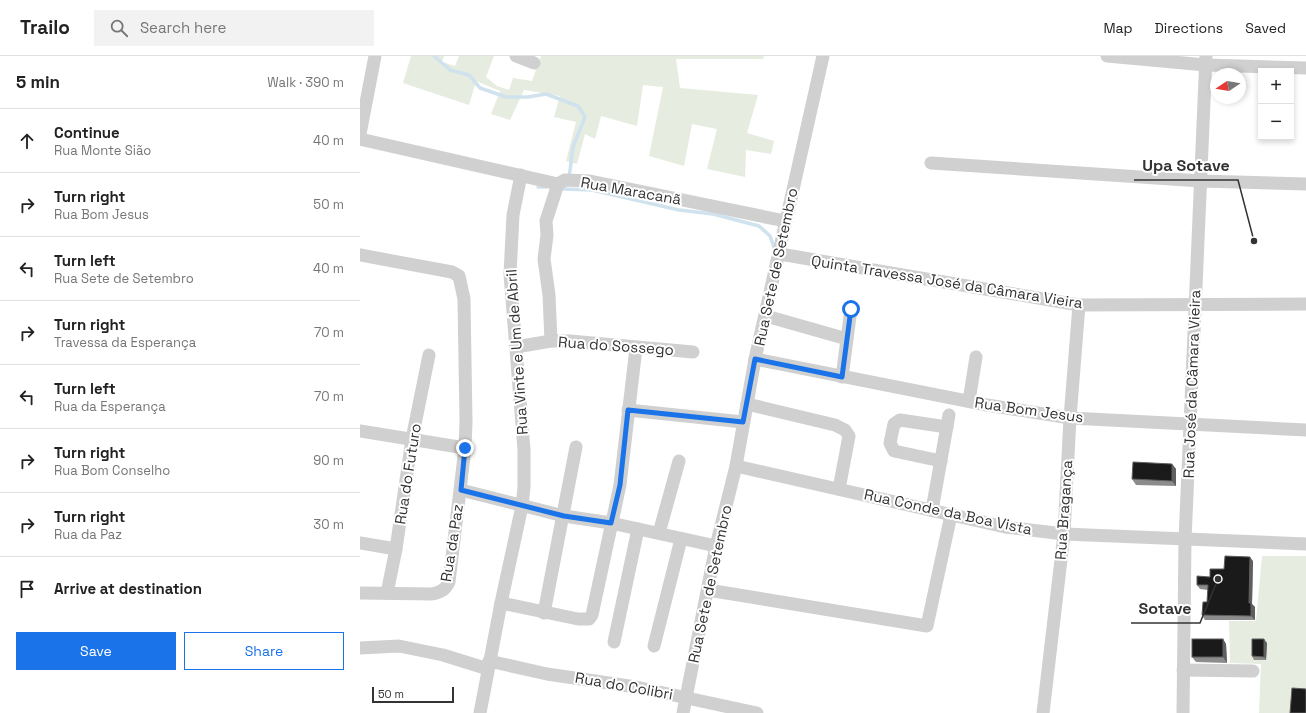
<!DOCTYPE html>
<meta charset="utf-8">
<style>
body{margin:0;font-family:"Space Grotesk",sans-serif;background:#f2f2f2;color:#222}
.controls{position:absolute;right:12px;top:12px;display:grid;overflow:hidden;border-radius:0px;box-shadow:0 2px 6px #0003}
.controls button{width:36px;height:36px;display:grid;place-items:center;padding:0;border:0;border-bottom:1px solid #e0e0e0;background:#fff;color:#222;font:20px sans-serif}
.compass{position:absolute;left:850px;top:12px;width:36px;height:36px;border-radius:50%;background:#fff;box-shadow:0 2px 6px #0003;rotate:258deg}
.scale{position:absolute;left:12px;bottom:10px;width:82px;box-sizing:border-box;padding-left:4px;border:2px solid #333;border-top:0;font-size:11px;line-height:14px;white-space:nowrap;color:#333;-webkit-text-stroke:3px #fff;paint-order:stroke}
.stop{position:absolute;width:12px;height:12px;margin:-9px;border:3px solid #1a73e8;border-radius:50%;background:#fff}
.stop.end{background:#1a73e8;border-color:#fff;box-shadow:0 1px 4px #0008}
.list{margin:0;padding:0;list-style:none}
h2{display:flex;justify-content:space-between;align-items:center;height:52px;margin:0;padding:0 16px;font-size:17px}
h2 small{font-size:13px;font-weight:400;color:#767676}
.list li{display:grid;grid-template-columns:26px 1fr auto;gap:12px;align-items:center;box-sizing:border-box;height:64px;padding:0 16px;border-top:1px solid #e0e0e0}
.list b{display:block;font-size:15px;white-space:nowrap}
.list p{margin:0;font-size:13px;white-space:nowrap;color:#767676}
.list em{font-size:13px;font-style:normal;color:#767676}
.actions{display:flex;gap:8px;padding:12px 16px}
.actions a{flex:1;padding:9px 0;border:1px solid #1a73e8;border-radius:0px;text-align:center;font-size:14px;color:#1a73e8}
.actions .main{background:#1a73e8;color:#fff}
.icon{flex:none;width:22px;height:22px;fill:none;stroke:currentColor;stroke-width:2;stroke-linecap:round;stroke-linejoin:round}
.map{position:relative;flex:none;width:946px;height:657px;overflow:hidden}
header{display:flex;align-items:center;gap:24px;box-sizing:border-box;height:56px;padding:0 20px;background:#fff;border-bottom:1px solid #e0e0e0}
header strong{font-size:19px}
nav{display:flex;gap:22px;margin-inline-start:auto;font-size:14px}
.search{width:280px;height:36px;background:#f2f2f2;display:flex;align-items:center;gap:10px;box-sizing:border-box;padding:0 14px;border-radius:0px;color:#767676;font-size:15px}
main{display:flex}
aside{flex:1;background:#fff}
.map>svg:first-child{display:block}
.green{fill:#e6ecdf}
.lines{fill:none;stroke-linecap:round;stroke-linejoin:round}
.stream{stroke:#cfe2ee;stroke-width:3.5}
.minor{stroke:#d0d0d0;stroke-width:13}
.wall{fill:#8c8c8c}
.shaded-wall{fill:#5f5f5f}
.building{fill:#1a1a1a;stroke:#5f5f5f}
.route{stroke:#1a73e8;stroke-width:5}
.labels{text-anchor:middle;stroke-width:4;stroke-linejoin:round;paint-order:stroke}
.street-label{font-size:15px;fill:#333;stroke:#fff}
.leader{fill:none;stroke:#333;stroke-width:1.5}
.callout-dot{fill:#333;stroke:#fff;stroke-width:1.5}
.callout-label{font-size:16px;text-anchor:middle;font-weight:bold;fill:#333;stroke:#fff;stroke-width:4;stroke-linejoin:round;paint-order:stroke}
</style>
<header>
<strong>Trailo</strong>
<div class="search"><svg class="icon" aria-label="search" viewBox="0 0 24 24"><circle cx="10" cy="10" r="6"/><path d="M15 15l6 6"/></svg>Search here</div>
<nav><a>Map</a><a>Directions</a><a>Saved</a></nav>
</header>
<main>
<aside>
<h2>5 min<small>Walk · 390 m</small></h2>
<ul class="list">
<li><svg class="icon" aria-label="ahead" viewBox="0 0 24 24"><path d="M12 20V5M6 11l6-6 6 6"/></svg><div><b>Continue</b><p>Rua Monte Sião</p></div><em>40 m</em></li>
<li><svg class="icon" aria-label="right" viewBox="0 0 24 24"><path d="M7 20v-9h11M14 6l5 5-5 5"/></svg><div><b>Turn right</b><p>Rua Bom Jesus</p></div><em>50 m</em></li>
<li><svg class="icon" aria-label="left" viewBox="0 0 24 24"><path d="M17 20v-9H6M10 6l-5 5 5 5"/></svg><div><b>Turn left</b><p>Rua Sete de Setembro</p></div><em>40 m</em></li>
<li><svg class="icon" aria-label="right" viewBox="0 0 24 24"><path d="M7 20v-9h11M14 6l5 5-5 5"/></svg><div><b>Turn right</b><p>Travessa da Esperança</p></div><em>70 m</em></li>
<li><svg class="icon" aria-label="left" viewBox="0 0 24 24"><path d="M17 20v-9H6M10 6l-5 5 5 5"/></svg><div><b>Turn left</b><p>Rua da Esperança</p></div><em>70 m</em></li>
<li><svg class="icon" aria-label="right" viewBox="0 0 24 24"><path d="M7 20v-9h11M14 6l5 5-5 5"/></svg><div><b>Turn right</b><p>Rua Bom Conselho</p></div><em>90 m</em></li>
<li><svg class="icon" aria-label="right" viewBox="0 0 24 24"><path d="M7 20v-9h11M14 6l5 5-5 5"/></svg><div><b>Turn right</b><p>Rua da Paz</p></div><em>30 m</em></li>
<li><svg class="icon" aria-label="arrive" viewBox="0 0 24 24"><path d="M6 21V4h12l-3 4 3 4H6"/></svg><div><b>Arrive at destination</b></div></li>
</ul>
<div class="actions"><a class="main">Save</a><a>Share</a></div>
</aside>
<div class="map">
<svg width="946" height="657" viewBox="0 0 946 657">
<rect width="100%" height="100%" fill="#fff"/>
<g class="green">
<path d="M51,0h33l-2,6 13,4 4,-10h35l-8,21 11,9 12,4 4,-12 19,3 9,-25h223l-1,3h-87l4,29 78,7 -11,38 27,8 -3,13 -25,-4 -1,27 -38,-8 10,-40 -25,-5 -8,42 -35,-10 14,-69 -20,-2 -6,41 -36,-10 -6,23 -10,-5 -8,30 -11,-3 10,-39 -22,-5 6,-21 -36,-6 -14,30 -19,-6 9,-23 -24,-10 -7,24 -66,-22z"/>
<path d="M902,500h44v135l-14,22h-33l2,-49 -31,-1 -1,-42h27z"/>
</g>
<g class="lines">
<g class="stream">
<path d="M74,0l16,14 19,5 11,13 26,9h22l18,-3 32,12 7,11 -12,30 -4,31"/>
<path d="M178,131h8"/>
<path d="M204,133l28,1 87,20 34,4 46,12 11,10 5,14"/>
</g>
<g class="minor">
<path d="M156,0l18,7"/>
<path d="M747,0l99,9 100,3"/>
<path d="M0,78l15,-78"/>
<path d="M0,83l198,45 7,-4 25,1 195,40"/>
<path d="M571,107l270,18 105,3"/>
<path d="M420,198l299,51 227,-1"/>
<path d="M0,199l92,17 7,4 5,23 2,123 -1,26 -16,134c-4,8 -8,10 -17,12l-72,-1"/>
<path d="M406,260l81,23"/>
<path d="M191,285l-2,-46 -5,-36 3,-24 -1,-14 12,-37"/>
<path d="M156,291l35,-6h19l123,11"/>
<path d="M395,303l232,46 83,13 236,12"/>
<path d="M482,321l9,-68"/>
<path d="M609,345l7,-44"/>
<path d="M387,348l88,21 10,5 4,6 -10,53"/>
<path d="M268,354l115,12"/>
<path d="M0,375l105,17"/>
<path d="M581,405l-47,-10 -4,-8 4,-19 6,-4 47,7"/>
<path d="M376,410l269,61 59,7 242,10"/>
<path d="M101,434l103,26 47,7 105,23"/>
<path d="M572,454l17,-95"/>
<path d="M299,477l20,-72"/>
<path d="M0,487l36,6"/>
<path d="M348,534l219,36 24,-111"/>
<path d="M27,537l9,-44 16,-110 17,-84"/>
<path d="M141,547l77,16h11l3,-4 28,-130 16,-137"/>
<path d="M184,557l32,-166"/>
<path d="M254,586l24,-113"/>
<path d="M294,590l27,-107"/>
<path d="M0,592l39,-2 44,9 45,14"/>
<path d="M129,605l58,13 89,13 121,26"/>
<path d="M823,614l70,1"/>
<path d="M120,657l21,-110 21,-97 2,-19v-37l-14,-176 3,-59 8,-40"/>
<path d="M323,657l33,-167 20,-80 19,-107 68,-303"/>
<path d="M683,657l21,-179 6,-116 9,-113"/>
<path d="M823,657l2,-173 21,-484"/>
</g>
</g>
<g class="wall">
<path d="M812,408l4,5v17l-40,-1 -4,-6z"/>
<path d="M893,505l-1,43 3,3v13h-50l-3,-5 5,-13 1,-12 -8,-1 -3,-4 27,-16z"/>
<path d="M863,583l3,5 1,19 -31,-1 -4,-5z"/>
<path d="M907,587l-1,17h-12l-2,-4z"/>
</g>
<g class="shaded-wall">
<path d="M812,408l4,5v17l-4,-5z"/>
<path d="M890,501l3,4 -1,43 3,3v13l-4,-4 -2,-13z"/>
<path d="M863,583l3,5 1,19 -4,-6z"/>
<path d="M904,583l3,4 -1,17 -2,-3z"/>
</g>
<g class="building">
<path d="M773,406l39,2v17l-40,-2z"/>
<path d="M865,500l25,1 -1,46h2v13l-49,-1 1,-13h4l1,-17h-11v-9l13,1v-8h14z"/>
<rect x="832" y="583" width="31" height="18"/>
<path d="M892,583h12v18l-12,-1z"/>
<path d="M932,632l14,1v24h-16z"/>
</g>
<g class="lines">
<path class="route" d="M105,392l-4,42 103,26 47,7 9,-38 8,-75 115,12 12,-63 87,18 9,-68"/>
</g>
<g class="labels">
<g class="street-label">
<text transform="translate(271 135) rotate(10)" y="5">Rua Maracanã</text>
<text transform="translate(416 211) rotate(-78)" y="5">Rua Sete de Setembro</text>
<text transform="translate(587 226) rotate(9)" y="5">Quinta Travessa José da Câmara Vieira</text>
<text transform="translate(256 290) rotate(4)" y="5">Rua do Sossego</text>
<text transform="translate(157 296) rotate(-94)" y="5">Rua Vinte e Um de Abril</text>
<text transform="translate(832 328) rotate(-88)" y="5">Rua José da Câmara Vieira</text>
<text transform="translate(669 354) rotate(8)" y="5">Rua Bom Jesus</text>
<text transform="translate(48 418) rotate(-81)" y="5">Rua do Futuro</text>
<text transform="translate(704 454) rotate(-86)" y="5">Rua Bragança</text>
<text transform="translate(588 456) rotate(12)" y="5">Rua Conde da Boa Vista</text>
<text transform="translate(92 487) rotate(-81)" y="5">Rua da Paz</text>
<text transform="translate(350 528) rotate(-78)" y="5">Rua Sete de Setembro</text>
<text transform="translate(264 630) rotate(10)" y="5">Rua do Colibri</text>
</g>
</g>
<path class="leader" d="M894 185L878 124H774M858 523L840 567H771"/>
<g class="callout-dot">
<circle cx="894" cy="185" r="4"/>
<circle cx="858" cy="523" r="4"/>
</g>
<g class="callout-label">
<text x="826" y="115">Upa Sotave</text>
<text x="805" y="558">Sotave</text>
</g>
</svg>
<div class="controls">
<button>+</button>
<button>−</button>
</div>
<svg class="compass" viewBox="-18 -18 36 36"><path d="M0-13l5 13h-10z" fill="#e53935"/><path d="M0 13l5-13h-10z" fill="#767676"/></svg>
<div class="scale">50 m</div>
<div class="stop" style="left:491px;top:253px"></div>
<div class="stop end" style="left:105px;top:392px"></div>
</div>
</main>
